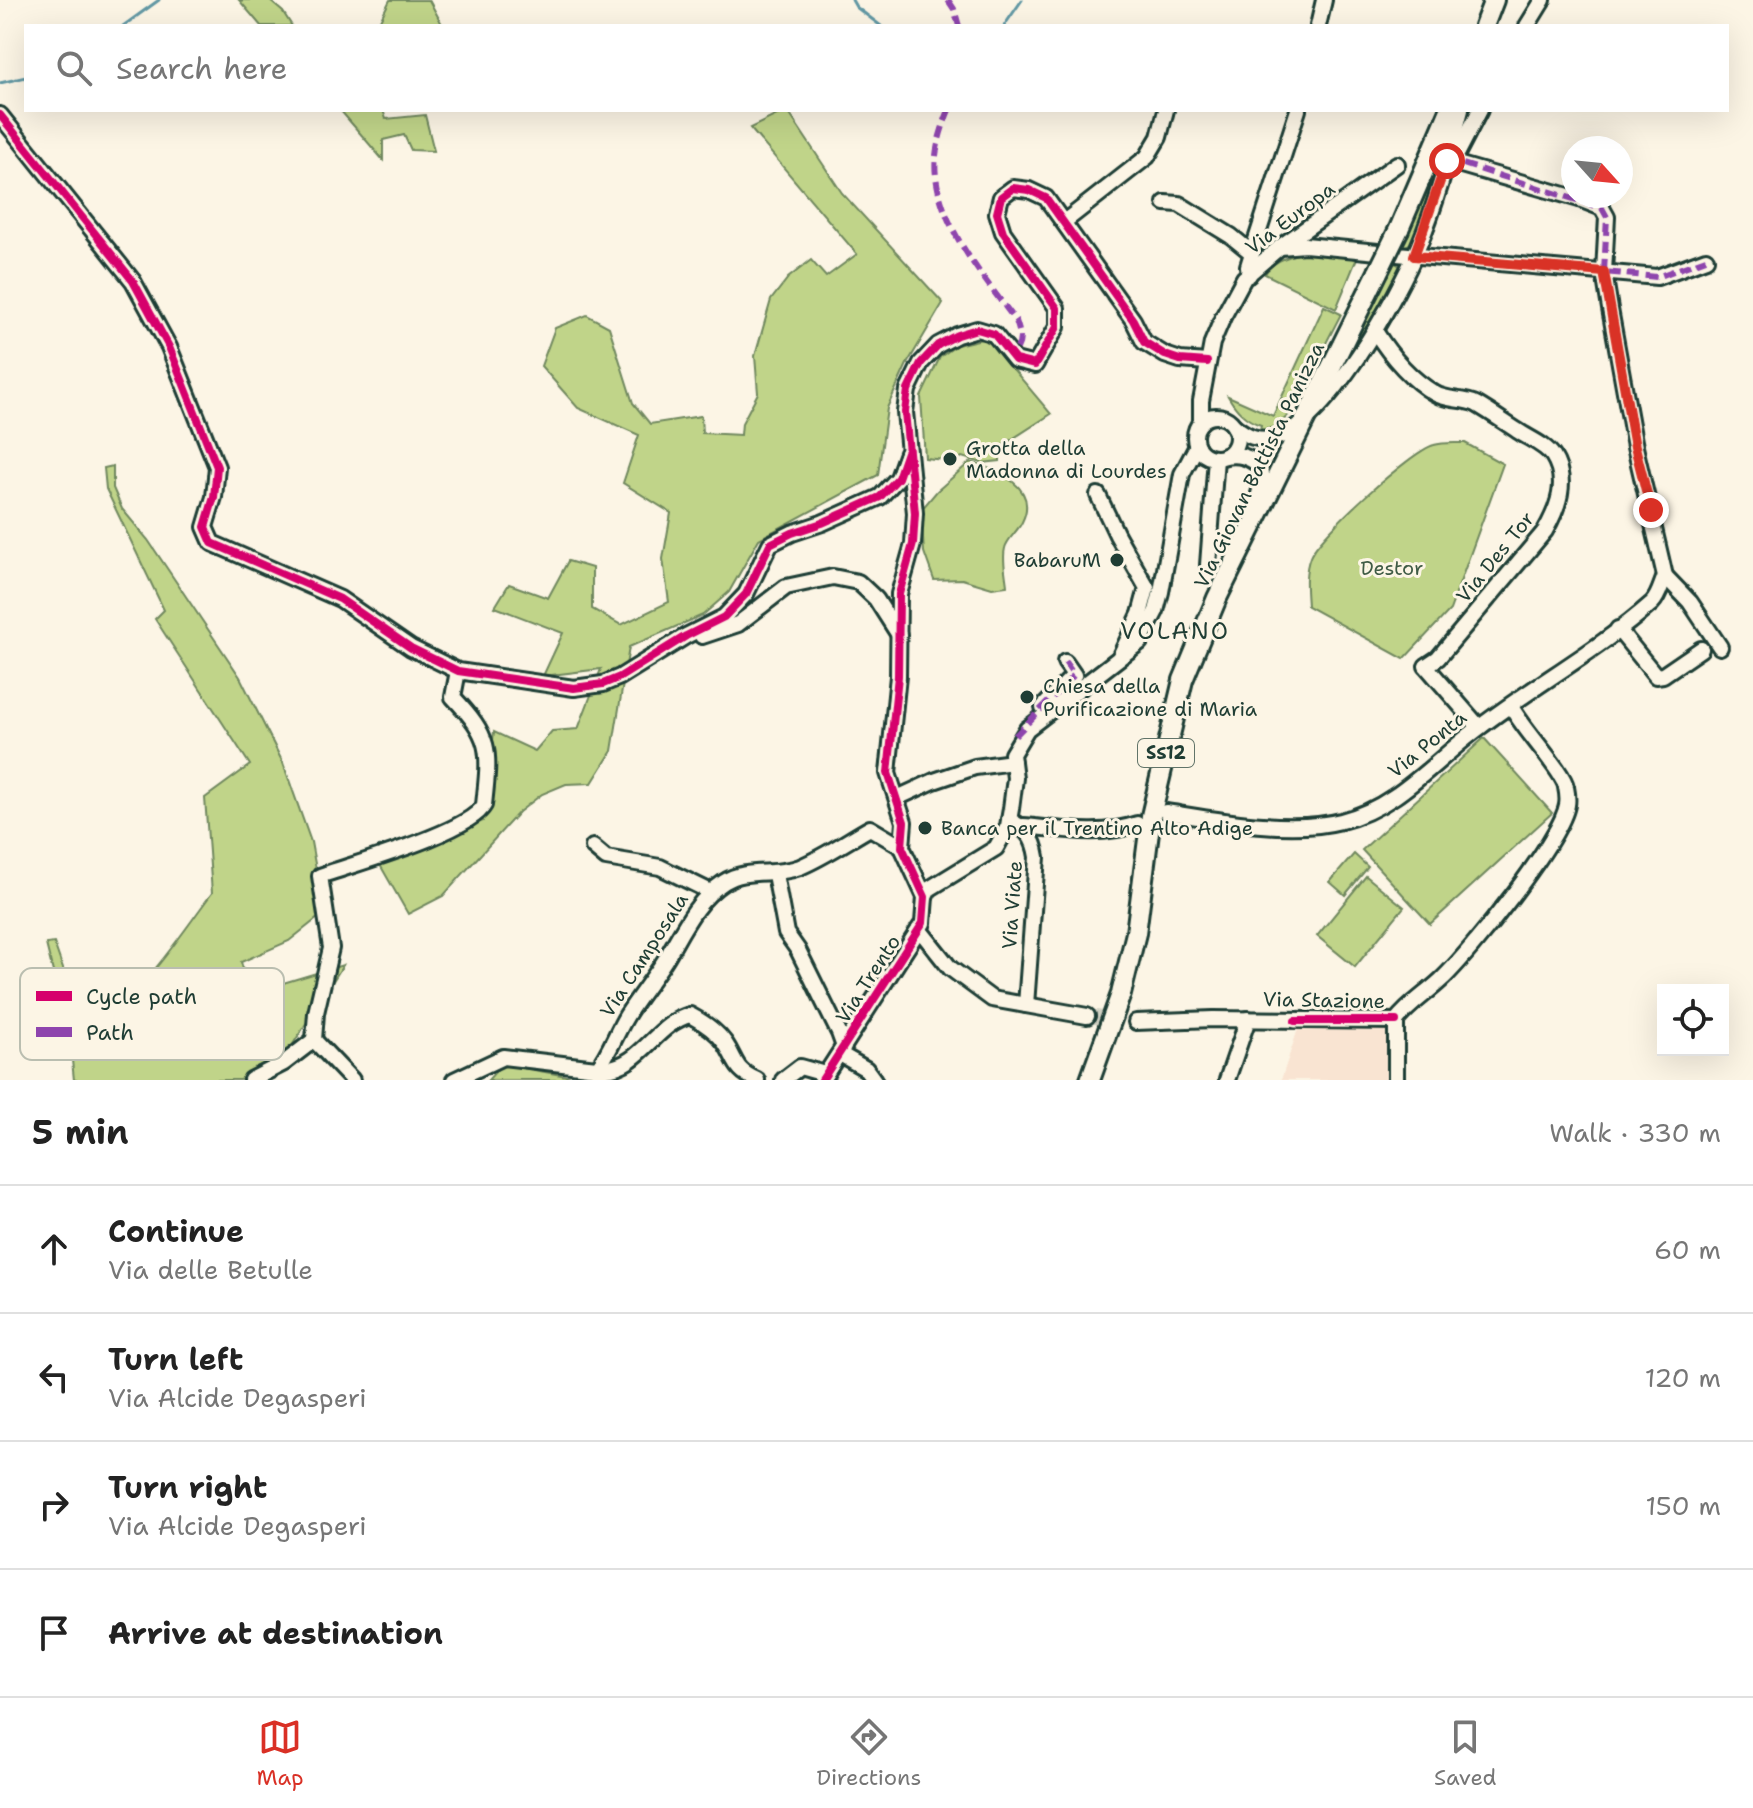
<!DOCTYPE html>
<meta charset="utf-8">
<style>
body{margin:0;font-family:"Shantell Sans",sans-serif;background:#f6f6f6;color:#222}
.controls{position:absolute;right:24px;bottom:24px;display:grid;overflow:hidden;border-radius:0px;box-shadow:0 8px 32px #0002}
.controls button{width:72px;height:72px;display:grid;place-items:center;padding:0;border:0;border-bottom:2px solid #e0e0e0;background:#fff;color:#222;font:40px sans-serif}
.compass{position:absolute;left:1561px;top:136px;width:72px;height:72px;border-radius:50%;background:#fff;box-shadow:0 8px 32px #0002;rotate:117deg}
.stop{position:absolute;width:24px;height:24px;margin:-18px;border:6px solid #d93025;border-radius:50%;background:#fff}
.stop.end{background:#d93025;border-color:#fff;box-shadow:0 2px 8px #0008}
.list{margin:0;padding:0;list-style:none}
h2{display:flex;justify-content:space-between;align-items:center;height:104px;margin:0;padding:0 32px;font-size:34px}
h2 small{font-size:26px;font-weight:400;color:#767676}
.list li{display:grid;grid-template-columns:52px 1fr auto;gap:24px;align-items:center;box-sizing:border-box;height:128px;padding:0 32px;border-top:2px solid #e0e0e0}
.list b{display:block;font-size:30px;white-space:nowrap}
.list p{margin:0;font-size:26px;white-space:nowrap;color:#767676}
.list em{font-size:26px;font-style:normal;color:#767676}
.icon{flex:none;width:44px;height:44px;fill:none;stroke:currentColor;stroke-width:2;stroke-linecap:round;stroke-linejoin:round}
.map{position:relative;flex:none;width:1753px;height:1080px;overflow:hidden}
.search{position:absolute;background:#fff;box-shadow:0 8px 32px #0002;left:24px;right:24px;top:24px;height:88px;display:flex;align-items:center;gap:20px;box-sizing:border-box;padding:0 28px;border-radius:0px;color:#767676;font-size:30px}
.sheet{height:616px;background:#fff}
nav{display:flex;justify-content:space-around;align-items:center;box-sizing:border-box;height:112px;border-top:2px solid #e0e0e0;background:#fff;font-size:22px;color:#767676}
nav a{display:grid;justify-items:center;gap:4px}
nav .on{color:#d93025}
.map>svg:first-child{display:block}
.built{fill:#f9e4d2}
.green{fill:#c0d489;stroke:#70885e;stroke-width:2}
.lines{fill:none;stroke-linecap:round;stroke-linejoin:round}
.stream{stroke:#6298a4;stroke-width:3}
.minor-tunnel{stroke:#d0d0c2;stroke-width:14;stroke-dasharray:14 7;stroke-linecap:butt}
.minor-casing{stroke:#1f3d34;stroke-width:20}
.major-casing{stroke:#1f3d34;stroke-width:24}
.minor{stroke:#fcf5e5;stroke-width:14}
.major{stroke:#fcf5e5;stroke-width:18}
.major-bridge-casing{stroke:#1f3d34;stroke-width:24;stroke-linecap:butt}
.major-bridge{stroke:#fcf5e5;stroke-width:18}
.quiet{stroke:#8e44ad;stroke-width:6;stroke-dasharray:12 6;stroke-linecap:butt}
.cycleway-casing{stroke:#fcf5e5;stroke-width:13}
.cycleway{stroke:#d6006c;stroke-width:8}
.route{stroke:#d93025;stroke-width:10}
.poi-dot{fill:#1f3d34;stroke:#fcf5e5;stroke-width:3}
.labels{text-anchor:middle;stroke-width:6;stroke-linejoin:round;paint-order:stroke}
.shield{fill:#fcf5e5;stroke:#617469;stroke-width:2}
.shield-label{font-size:18px;font-weight:bold;fill:#1f3d34}
.street-label{font-size:20px;fill:#1f3d34;stroke:#fcf5e5}
.poi-label{font-size:20px;fill:#1f3d34;stroke:#fcf5e5;text-anchor:start}
.park-label{font-size:20px;fill:#3f5b45;stroke:#fcf5e5}
.quarter-label{font-size:24px;letter-spacing:2px;fill:#1f3d34;stroke:#fcf5e5}
.key{fill:#fcf5e5;stroke:#babeb0;stroke-width:2}
.key-label{font-size:22px;fill:#1f3d34}
</style>
<div class="map">
<svg width="1753" height="1080" viewBox="0 0 1753 1080">
<rect width="100%" height="100%" fill="#fcf5e5"/>
<filter id="ink" filterUnits="userSpaceOnUse"><feTurbulence type="fractalNoise" baseFrequency=".0125" numOctaves="2"/><feDisplacementMap in="SourceGraphic" scale="16" xChannelSelector="R" yChannelSelector="G"/><feConvolveMatrix kernelMatrix="1 2 1 2 8 2 1 2 1" color-interpolation-filters="sRGB"/></filter>
<g filter="url(#ink)">
<path class="built" d="M1299,1026h93l-3,54h-108z"/>
<g class="green">
<path d="M239,0h30l14,12 9,14h-31z"/>
<path d="M390,0h39l14,26h-66z"/>
<path d="M340,110h43l3,9 39,-4 9,36 -23,-1 -7,-15 -21,5v20z"/>
<path d="M787,110l55,83 101,110 -36,61 -20,44 -9,67 -119,64 -30,53 -26,23 -74,32 -17,104 -20,32 -26,1 -24,10 -23,18 -76,84 -35,18 -29,-51 104,-42 11,-89 41,19 17,-20 26,-2 23,-60 -58,7 20,-43 -68,-26 14,-23 39,14 20,-37 24,7v41l29,16 48,-23 -6,-43 8,-46 -48,-30 16,-48 -61,-27 -37,-42 14,-38 32,-13 22,12 24,76 17,21 51,-8 1,17 39,2 1,-12 16,-30 -3,-37 16,-56 17,-22 23,-18 15,17 31,-23 -107,-126z"/>
<path d="M1457,116l-35,109 -9,18 -13,5z"/>
<path d="M1309,250l31,2 17,6 -21,51 -71,-35c8,-15 28,-18 44,-24z"/>
<path d="M1393,262l7,4c0,20 -58,103 -73,125z"/>
<path d="M1324,306l17,8 -51,99c-9,11 -16,16 -30,17l1,-5c-16,-5 -25,-15 -33,-29l45,20z"/>
<path d="M982,339l10,5 59,70 -51,33v14l-18,2 -20,-6 -6,4 -31,-3 -4,-61 19,-40 17,-12z"/>
<path d="M1465,443l38,21 -53,146 -46,49 -97,-53c-1,-16 -3,-33 3,-49 8,-21 101,-106 124,-112 9,-3 21,-2 31,-2z"/>
<path d="M970,462c26,8 70,24 52,60 -4,9 -15,17 -17,26 -3,11 1,27 2,38l-15,2 -30,-9 -28,1 -10,-28 -3,-42 16,-19z"/>
<path d="M113,466v22l9,21 26,31 92,137 43,86 28,79 13,71 -35,28 -48,21 9,31 93,-28 -55,87 -48,28h-166l-4,-40 -24,-96 8,-1 30,86c56,-28 91,-87 128,-136l-7,-95 45,-33 -95,-146 9,-9 -58,-121 -2,-21z"/>
<path d="M1484,738l68,75 -122,111 -68,-74z"/>
<path d="M1354,854l14,13 -23,28 -15,-13z"/>
<path d="M1366,876l38,31 -49,60 -38,-31z"/>
<path d="M502,1064l86,16h-100z"/>
</g>
<g class="lines">
<g class="stream">
<path d="M852,0l4,7 25,19"/>
<path d="M123,26l36,-26"/>
<path d="M1004,26l18,-26"/>
<path d="M0,83l26,-6"/>
</g>
<path class="minor-tunnel" d="M1087,1016l49,6"/>
<defs>
<g id="minor">
<path d="M1318,26l6,-26"/>
<path d="M1527,26l16,-26"/>
<path d="M0,115l133,166 36,66 48,120 -3,30 -9,30 7,16 128,56 71,49 47,23 116,17 29,-4 17,-7 66,-41 38,-19 22,-23 24,-50 22,-11 30,-10 58,-26 18,-19 9,-25"/>
<path d="M1447,161l132,38 23,9 5,9 -3,55 6,37 25,138 30,129"/>
<path d="M1453,162l27,-52"/>
<path d="M1165,203l14,1 52,32 21,17"/>
<path d="M1064,222l83,-65 12,-20 7,-27"/>
<path d="M1280,247l25,-2 73,7"/>
<path d="M1397,254l260,23 49,-18"/>
<path d="M1249,275l-1,-9 8,-26 42,-130"/>
<path d="M1375,331c15,24 34,47 59,62 12,8 29,5 42,11 14,8 28,18 42,27 10,7 28,14 35,25 16,25 5,52 -8,75l-107,127 -12,8 53,61"/>
<circle cx="1216" cy="437" r="21"/>
<path d="M1201,422v-21l11,-58 11,-26 21,-39 36,-31 117,-83"/>
<path d="M1234,426c13,10 23,15 40,12 53,-13 125,-144 145,-193 18,-43 30,-90 42,-135"/>
<path d="M1224,456c16,-2 24,0 36,10l2,17 -8,29"/>
<path d="M1098,495l19,40 30,53 -7,26 -20,42"/>
<path d="M1208,565l8,-107"/>
<path d="M1665,576l25,26 30,45"/>
<path d="M1618,629l38,47 7,-1 38,-26"/>
<path d="M702,636l36,-12 48,-37 47,-10 25,5 18,17 23,36"/>
<path d="M1043,707l31,-32 -9,-13"/>
<path d="M897,798l37,-17 41,-14 38,-5"/>
<path d="M1166,812c51,8 125,22 175,9 56,-13 94,-61 139,-94 56,-43 119,-77 172,-124 7,-7 9,-18 13,-27"/>
<path d="M1009,820c17,8 25,17 28,37l-11,148"/>
<path d="M1023,826c39,3 76,11 114,-2"/>
<path d="M593,847l13,11 54,9 51,25"/>
<path d="M775,874l11,59 12,17 41,83 5,14"/>
<path d="M925,897l4,-8 67,-41 12,-22 3,-17 4,-31 -3,-24 15,-25 113,-87 16,-31 5,-19 21,-118 15,-28"/>
<path d="M919,929l31,39 42,31 95,17"/>
<path d="M1396,1021c13,-17 29,-26 45,-41 28,-26 120,-140 126,-175 1,-5 0,-13 -1,-18 -2,-15 -45,-60 -55,-81"/>
<path d="M1396,1021v59"/>
<path d="M1136,1022l77,-3 183,2"/>
<path d="M314,1040l2,-27 15,-65 -11,-72c33,-12 150,-44 164,-71 6,-55 8,-67 -31,-108l5,-26"/>
<path d="M840,1054l26,15 8,11"/>
<path d="M251,1080l33,-17 30,-23 38,40"/>
<path d="M454,1080l49,-23 102,12c37,-3 50,-45 85,-54 13,7 26,15 35,28 12,18 9,27 32,37"/>
<path d="M601,1080l-4,-11c13,-17 19,-36 30,-54 12,-19 26,-36 38,-55 17,-28 30,-59 59,-78 23,-15 50,-5 76,-15 24,-10 47,-26 70,-39l32,19"/>
<path d="M783,1080l17,-13 25,7"/>
<path d="M822,1080l101,-157 2,-26 -23,-50 2,-25 -16,-49 10,-97 1,-82 14,-50 2,-31 -10,-101 3,-22 13,-27 17,-18 19,-10 20,-6 17,5 21,26 20,5 22,-38v-19l-54,-76 -6,-19 4,-16 12,-9 16,2 17,8 87,122 11,22 21,13 15,5 27,2"/>
<path d="M1227,1080l21,-61"/>
</g>
<g id="major">
<path d="M1484,26l10,-26"/>
<path d="M1399,229l51,-119"/>
<path d="M1090,1080l31,-86 15,-61 15,-117 32,-136 34,-82 161,-326"/>
</g>
</defs>
<use href="#minor" class="minor-casing"/>
<use href="#major" class="major-casing"/>
<use href="#minor" class="minor"/>
<use href="#major" class="major"/>
<defs>
<path id="major-bridge" d="M1378,272l21,-43"/>
</defs>
<use href="#major-bridge" class="major-bridge-casing"/>
<use href="#major-bridge" class="major-bridge"/>
<g class="quiet">
<path d="M948,0l6,9 5,17"/>
<path d="M949,110c-8,20 -16,44 -13,66 6,54 49,103 80,145 5,15 7,23 -5,35"/>
<path d="M1463,164l139,44 5,9 -3,55 53,5 49,-18"/>
<path d="M1015,736l59,-61 -9,-13"/>
</g>
<defs>
<g id="cycleway">
<path d="M0,115l133,166 36,66 48,120 -3,30 -9,30 7,16 128,56 71,49 47,23 116,17 29,-4 17,-7 66,-41 38,-19 22,-23 24,-50 22,-11 30,-10 58,-26 18,-19 9,-26"/>
<path d="M1295,1021h101"/>
<path d="M822,1080l101,-157 2,-26 -23,-50 2,-25 -16,-49 10,-97 1,-82 14,-50 2,-31 -10,-101 3,-22 13,-27 17,-18 19,-10 20,-6 17,5 21,26 20,5 22,-38v-19l-54,-76 -6,-19 4,-16 12,-9 16,2 17,8 87,122 11,22 21,13 15,5 27,2"/>
</g>
</defs>
<use href="#cycleway" class="cycleway-casing"/>
<use href="#cycleway" class="cycleway"/>
</g>
</g>
<g class="lines" filter="url(#ink)">
<path class="route" d="M1447,161l-33,95 190,16 31,175 16,63"/>
</g>
<g class="poi-dot">
<circle cx="950" cy="459" r="8"/>
<circle cx="1117" cy="560" r="8"/>
<circle cx="1027" cy="697" r="8"/>
<circle cx="925" cy="828" r="8"/>
</g>
<g class="labels">
<rect class="shield" x="1138" y="739" width="56" height="28" rx="6"/>
<g class="shield-label">
<text x="1166" y="759">SS12</text>
</g>
<g class="street-label">
<text transform="translate(1290 218) rotate(-37)" y="7">Via Europa</text>
<text transform="translate(1259 465) rotate(-64)" y="7">Via Giovan Battista Panizza</text>
<text transform="translate(1495 557) rotate(-51)" y="7">Via Des Tor</text>
<text transform="translate(1427 744) rotate(-39)" y="7">Via Ponta</text>
<text transform="translate(1012 905) rotate(-86)" y="7">Via Viate</text>
<text transform="translate(644 955) rotate(-57)" y="7">Via Camposala</text>
<text transform="translate(868 979) rotate(-57)" y="7">Via Trento</text>
<text transform="translate(1324 1000) rotate(1)" y="7">Via Stazione</text>
</g>
<g class="poi-label">
<text x="966" y="455">Grotta della<tspan x="966" dy="23">Madonna di Lourdes</tspan></text>
<text x="1101" y="567" text-anchor="end">BabaruM</text>
<text x="1043" y="693">Chiesa della<tspan x="1043" dy="23">Purificazione di Maria</tspan></text>
<text x="941" y="835">Banca per il Trentino Alto Adige</text>
</g>
<g class="park-label">
<text x="1392" y="575">Destor</text>
</g>
<g class="quarter-label">
<text x="1175" y="639">VOLANO</text>
</g>
</g>
<rect x="20" y="968" width="264" height="92" rx="12" class="key"/>
<rect x="36" y="991" width="36" height="10" fill="#d6006c"/>
<rect x="36" y="1027" width="36" height="10" fill="#8e44ad"/>
<g class="key-label">
<text x="86" y="1004">Cycle path</text>
<text x="86" y="1040">Path</text>
</g>
</svg>
<div class="controls">
<button><svg class="icon" aria-label="locate" viewBox="0 0 24 24"><circle cx="12" cy="12" r="6"/><path d="M12 2v4M12 18v4M2 12h4M18 12h4"/></svg></button>
</div>
<svg class="compass" viewBox="-18 -18 36 36"><path d="M0-13l5 13h-10z" fill="#e53935"/><path d="M0 13l5-13h-10z" fill="#767676"/></svg>
<div class="stop" style="left:1447px;top:161px"></div>
<div class="stop end" style="left:1651px;top:510px"></div>
<div class="search"><svg class="icon" aria-label="search" viewBox="0 0 24 24"><circle cx="10" cy="10" r="6"/><path d="M15 15l6 6"/></svg>Search here</div>
</div>
<section class="sheet">
<h2>5 min<small>Walk · 330 m</small></h2>
<ul class="list">
<li><svg class="icon" aria-label="ahead" viewBox="0 0 24 24"><path d="M12 20V5M6 11l6-6 6 6"/></svg><div><b>Continue</b><p>Via delle Betulle</p></div><em>60 m</em></li>
<li><svg class="icon" aria-label="left" viewBox="0 0 24 24"><path d="M17 20v-9H6M10 6l-5 5 5 5"/></svg><div><b>Turn left</b><p>Via Alcide Degasperi</p></div><em>120 m</em></li>
<li><svg class="icon" aria-label="right" viewBox="0 0 24 24"><path d="M7 20v-9h11M14 6l5 5-5 5"/></svg><div><b>Turn right</b><p>Via Alcide Degasperi</p></div><em>150 m</em></li>
<li><svg class="icon" aria-label="arrive" viewBox="0 0 24 24"><path d="M6 21V4h12l-3 4 3 4H6"/></svg><div><b>Arrive at destination</b></div></li>
</ul>
</section>
<nav>
<a class="on"><svg class="icon" aria-label="map" viewBox="0 0 24 24"><path d="M3 6l6-2 6 2 6-2v14l-6 2-6-2-6 2zM9 4v14M15 6v14"/></svg>Map</a>
<a><svg class="icon" aria-label="directions" viewBox="0 0 24 24"><path d="M12 3l9 9-9 9-9-9zM9 14v-3h6M13 9l2 2-2 2"/></svg>Directions</a>
<a><svg class="icon" aria-label="saved" viewBox="0 0 24 24"><path d="M7 4h10v16l-5-4-5 4z"/></svg>Saved</a>
</nav>
